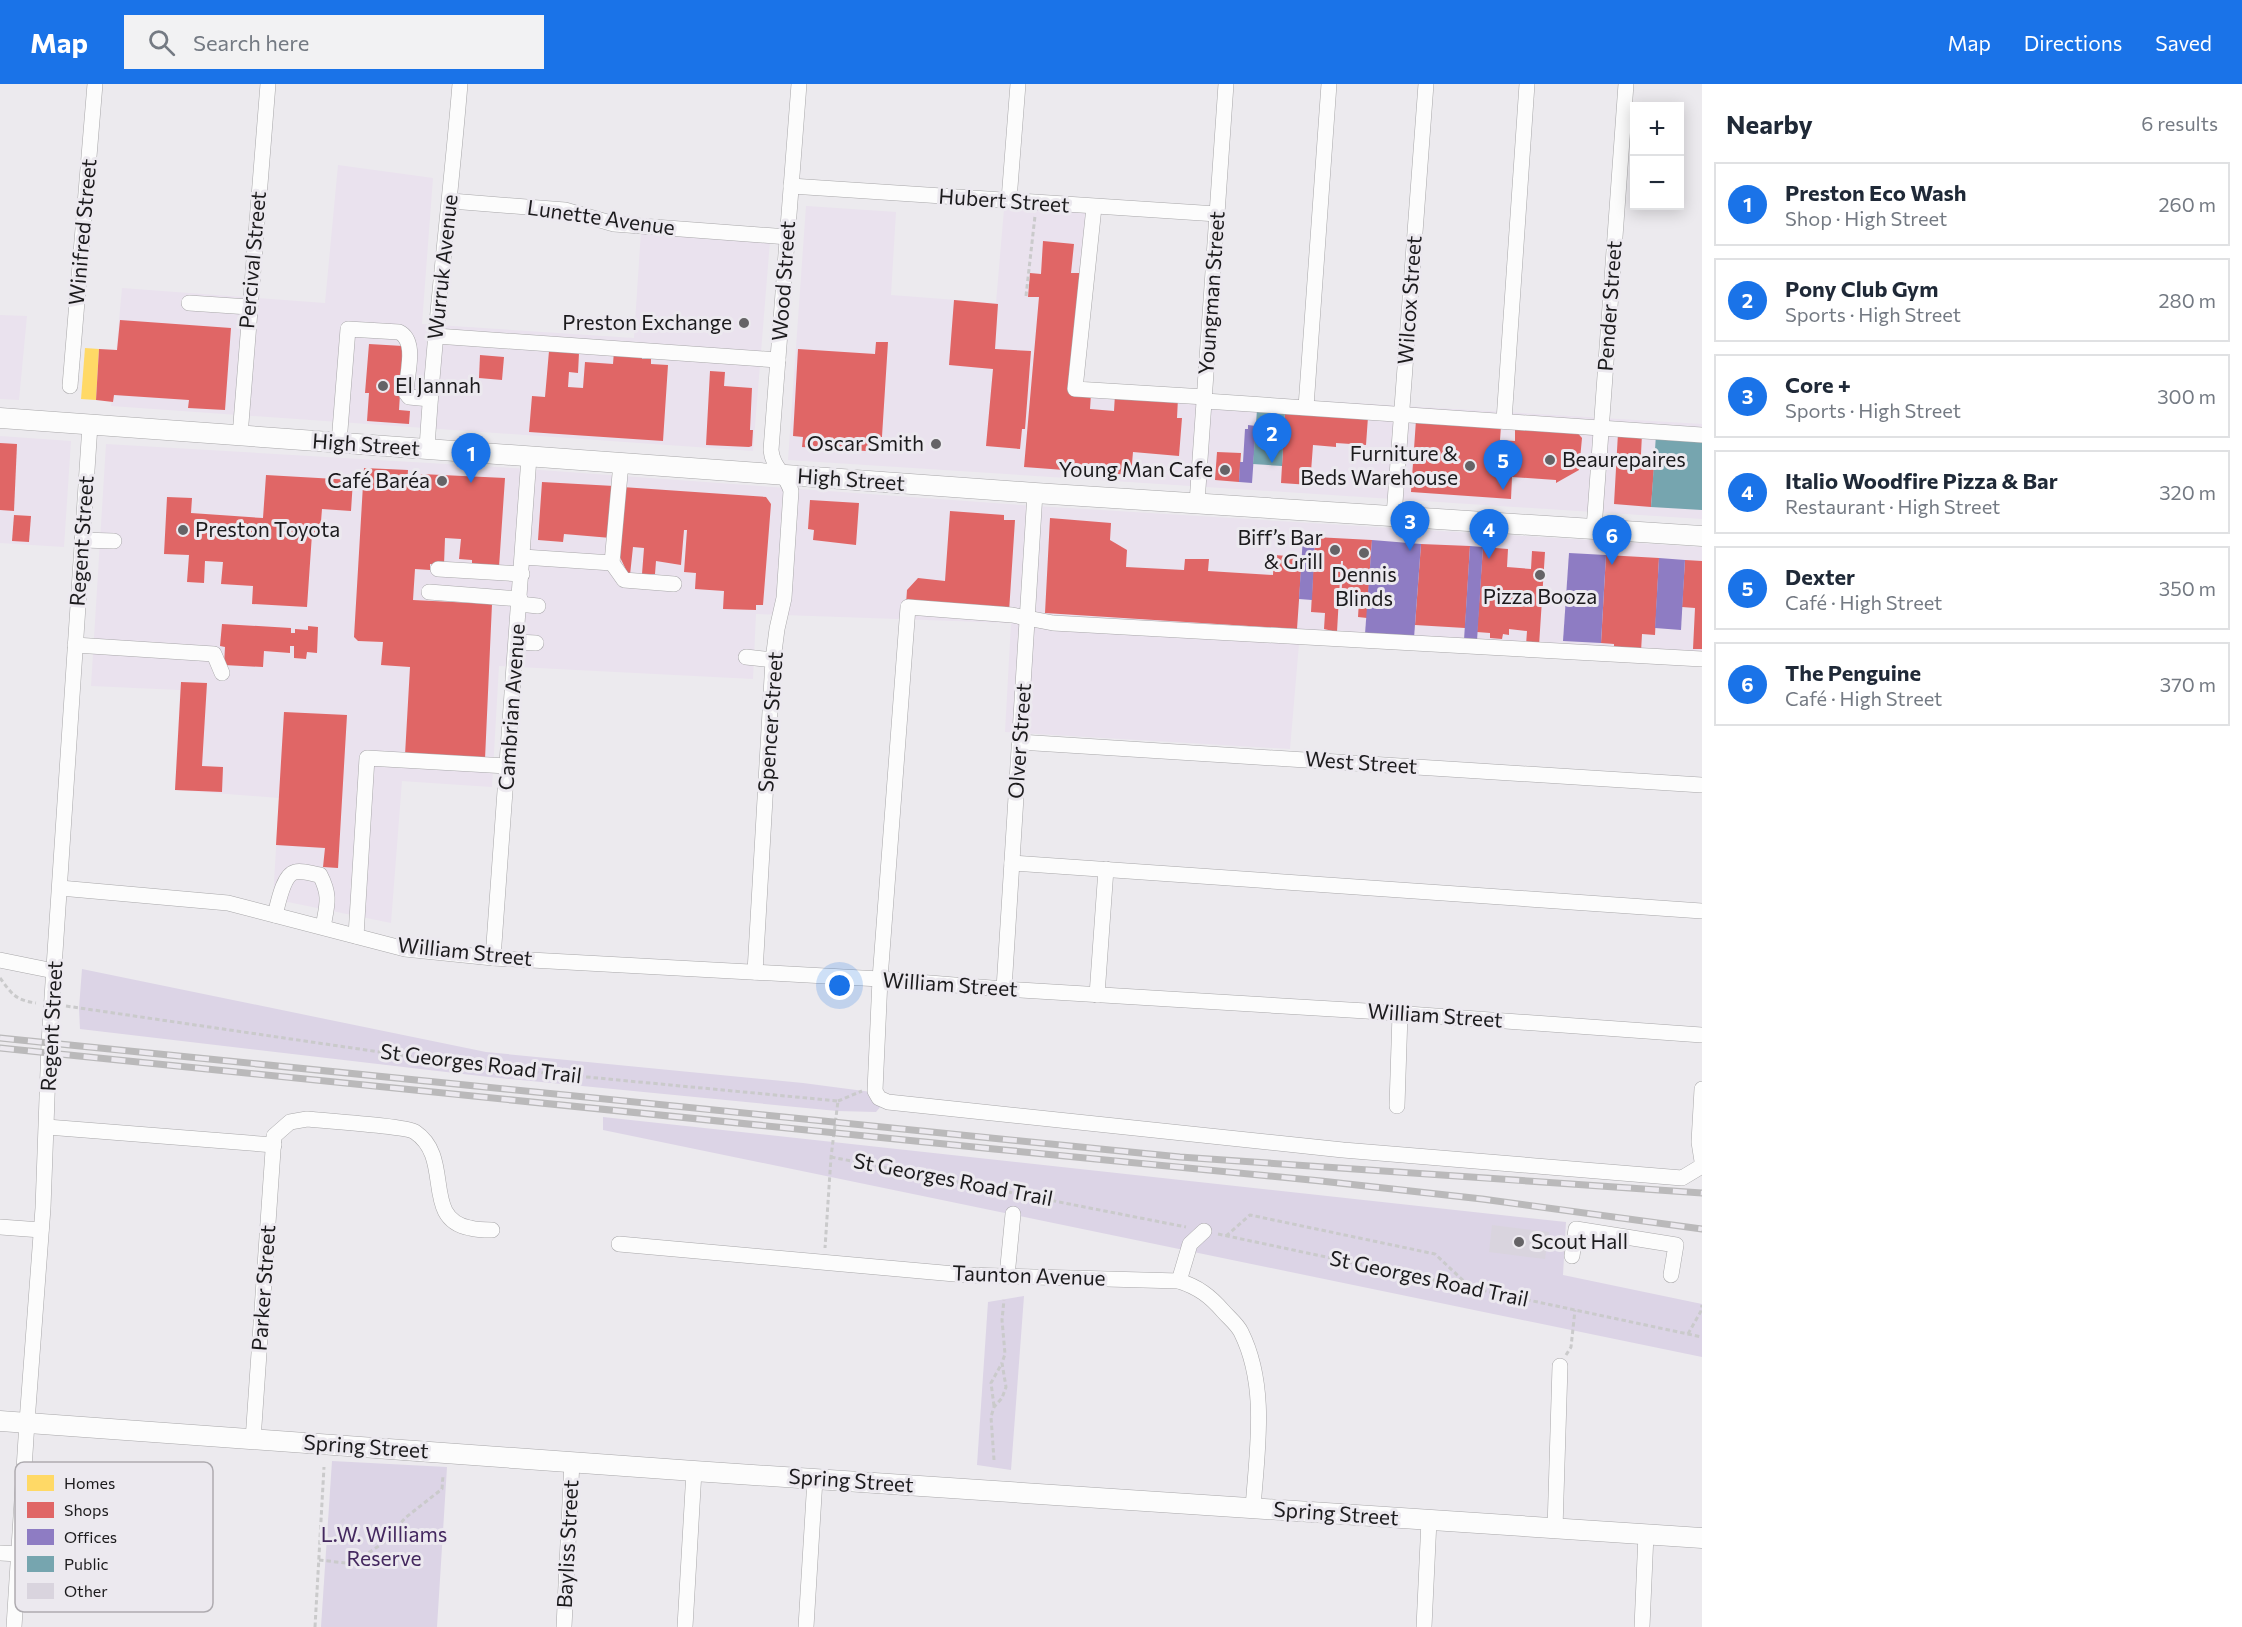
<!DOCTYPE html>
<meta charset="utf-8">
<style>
body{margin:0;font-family:Commissioner,sans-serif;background:#f2f2f3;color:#1f2937}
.controls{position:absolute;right:18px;top:18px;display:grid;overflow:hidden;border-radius:0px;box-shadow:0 3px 15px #0003}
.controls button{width:54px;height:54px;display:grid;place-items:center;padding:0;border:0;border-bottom:2px solid #e0e1e3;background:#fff;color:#1f2937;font:30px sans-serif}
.you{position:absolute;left:840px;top:902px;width:21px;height:21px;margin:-15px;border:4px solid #fff;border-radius:50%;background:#1a73e8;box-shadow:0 0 0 9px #1a73e833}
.badge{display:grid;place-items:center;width:39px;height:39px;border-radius:50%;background:#1a73e8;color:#fff;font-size:20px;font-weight:700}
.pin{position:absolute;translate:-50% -50px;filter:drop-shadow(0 2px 3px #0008)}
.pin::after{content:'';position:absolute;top:32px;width:21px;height:18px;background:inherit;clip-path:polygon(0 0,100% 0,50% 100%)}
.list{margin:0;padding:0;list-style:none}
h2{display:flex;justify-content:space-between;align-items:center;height:78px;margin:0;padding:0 24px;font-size:26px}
h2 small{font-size:20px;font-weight:400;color:#747a83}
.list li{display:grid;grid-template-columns:39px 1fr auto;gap:18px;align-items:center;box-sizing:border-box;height:84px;margin:0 12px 12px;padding:0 12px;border:2px solid #e0e1e3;border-radius:0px}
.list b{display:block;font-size:22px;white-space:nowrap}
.list p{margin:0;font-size:20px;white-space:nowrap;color:#747a83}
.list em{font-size:20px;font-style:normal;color:#747a83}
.icon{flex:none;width:33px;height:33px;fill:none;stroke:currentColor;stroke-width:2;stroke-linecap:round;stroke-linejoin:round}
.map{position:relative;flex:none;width:1702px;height:1543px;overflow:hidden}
header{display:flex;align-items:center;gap:36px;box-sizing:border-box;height:84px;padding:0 30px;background:#1a73e8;color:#fff}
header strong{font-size:28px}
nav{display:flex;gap:33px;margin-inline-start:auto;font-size:21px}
.search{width:420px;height:54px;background:#f2f2f3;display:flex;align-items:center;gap:15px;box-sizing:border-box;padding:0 21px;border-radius:0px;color:#747a83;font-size:22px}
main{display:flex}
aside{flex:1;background:#fff}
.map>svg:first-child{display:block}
.commercial{fill:#eae2ee}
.green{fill:#dcd4e6}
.homes{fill:#ffd966}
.shops{fill:#e06666}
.offices{fill:#8e7cc3}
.public{fill:#76a5af}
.building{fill:#d9d4de}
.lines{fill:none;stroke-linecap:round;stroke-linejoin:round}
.minor-casing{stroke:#a8a7a9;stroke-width:16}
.major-casing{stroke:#a8a7a9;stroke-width:21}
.path{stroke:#cacacb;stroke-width:3;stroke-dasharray:4.5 3;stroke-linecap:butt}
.minor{stroke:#fcfcfc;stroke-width:15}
.major{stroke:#fcfcfc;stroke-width:20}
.rail-casing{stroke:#bab9ba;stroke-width:7}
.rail{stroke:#ece9ef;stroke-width:4.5;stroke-dasharray:14;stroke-linecap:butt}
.poi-dot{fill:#656366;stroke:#ece9ef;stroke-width:2}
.labels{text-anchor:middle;stroke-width:6;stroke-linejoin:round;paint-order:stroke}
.street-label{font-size:21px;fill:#1c1b1d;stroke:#ece9ef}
.poi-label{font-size:21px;fill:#1c1b1d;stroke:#ece9ef;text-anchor:end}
.park-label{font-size:21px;fill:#44285f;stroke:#ece9ef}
.key{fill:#ece9ef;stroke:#aeabb0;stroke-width:1.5}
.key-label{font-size:16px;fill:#1c1b1d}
</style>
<header>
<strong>Map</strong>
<div class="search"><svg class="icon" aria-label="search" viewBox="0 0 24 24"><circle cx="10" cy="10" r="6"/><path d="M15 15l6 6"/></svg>Search here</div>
<nav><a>Map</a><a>Directions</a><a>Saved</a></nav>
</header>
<main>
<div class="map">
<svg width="1702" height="1543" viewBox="0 0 1702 1543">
<rect width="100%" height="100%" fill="#eceaee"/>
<g class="commercial">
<path d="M338,81l95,13 -11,146 212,14 7,-107 129,10 -17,210 -642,-45 11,-118 203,15z"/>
<path d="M806,122l90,6 -5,83 105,8 8,-94 84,3 -15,174 629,38v95l-914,-59z"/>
<path d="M0,231l27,1 -8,84 -19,-1z"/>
<path d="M0,352l71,5 -7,106 -64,-4z"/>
<path d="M106,360l407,24 507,37 682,42v116l-403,-19 -9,105 -285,-17 6,-109 -255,-9 -3,65 -254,-13 -7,121 -90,-6 -11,142 -118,-24 6,-101 -104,-8 5,-100 -89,-4z"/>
</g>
<g class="green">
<path d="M82,885l404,83 317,31 76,10 8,6 -11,13 -39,-1 -348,-34 -409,-48 -1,-21z"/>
<path d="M603,1033l963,105 -3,53 139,29v53l-1099,-227z"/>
<path d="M1024,1212l-13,174 -34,-5 11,-163z"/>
<path d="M332,1377l115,6 -10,160h-116z"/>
</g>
<path class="homes" d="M85,264l14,1 -3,51 -15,-1z"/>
<g class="shops">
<path d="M1043,157l31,3 -3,29h10l-11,120 21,1 -1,15 24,2 1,-17 63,4 -1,20h5l-3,38 -46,-4 -2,23 -107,-8 15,-170h-11l2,-24 11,1z"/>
<path d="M954,216l44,4 -3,45 36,2 -6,78h-3l-2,20 -34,-3 7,-77 -44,-4z"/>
<path d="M120,236l111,8 -6,82 -37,-2 1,-8 -75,-5 -1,7 -17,-2 3,-51 18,1z"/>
<path d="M876,258h12l-7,110 -79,-5 1,-10 -10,-1 5,-87 77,5z"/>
<path d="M369,260l34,2 -4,64 11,1 -1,13 -42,-3 2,-28h-4z"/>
<path d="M549,267l30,2 -1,20 -9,-1 -1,15 15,1 2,-26 28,2 1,-13 28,1v7h9v5l17,1 -5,76 -134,-9 3,-36 13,1z"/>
<path d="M480,271l24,2 -2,23 -23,-2z"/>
<path d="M710,287l15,1 -1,14 28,2 -2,42h3l-1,16 -3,1 -43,-2z"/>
<path d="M1285,328l83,5 -2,28 -30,-2v4l-23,-2 -3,40 -29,-2z"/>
<path d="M1416,336l85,6 -1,14 15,1v-14l60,3 7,8 -3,32 -23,13v-3l-44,-3 -1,22 -100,-7z"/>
<path d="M1618,349l24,1 -1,20 14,1 -4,52 -37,-3z"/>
<path d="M0,359l17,1 -3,67 -14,-1z"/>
<path d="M1217,368l24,1 -2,29 -24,-2z"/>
<path d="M364,384l44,2 -1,16 12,1 2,-13 84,4 -6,89 -27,-2v-5l-13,-1 2,-20 -16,-1 -1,27 -14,-1v6l-15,-1 -2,31 79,4 -7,155 -80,-4 5,-88 -29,-2 2,-23 -25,-1 -4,-4z"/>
<path d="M266,391l87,5 -2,31 -29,-2 -2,25h-8l-5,73 -55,-3 1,-18 -32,-2 2,-22 -18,-1 -1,22 -17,-1 2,-27 -25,-1 3,-57 25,1 -1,15 72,5z"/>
<path d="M542,398l72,4 -3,52 -47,-4 -1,8 -25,-2z"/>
<path d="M622,403l144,10 5,7 -8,101h-7v5l-33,-1 1,-18 -29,-2 1,-16 -12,-1 3,-42h-3l-3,35 -25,-4 -1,13h-13l2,-26 -11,-1 -3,28 -2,-1 -10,-21z"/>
<path d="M810,416l49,3 -3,42 -43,-5 1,-10 -6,-1z"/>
<path d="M950,427l54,4v5h11l-6,92 -103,-8 1,-14 11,-12 27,3z"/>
<path d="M14,431l17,1 -2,26 -17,-1z"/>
<path d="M1050,434l61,5 -1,17 17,10 -1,17 58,3 1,-11h24l-1,12 65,4 1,-20 28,2 -5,72 -252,-16z"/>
<path d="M1315,453l57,3 -4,59 -14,-1v10l-13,-1 2,-46h-2l-4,71 -13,-3 1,-16 -14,-1z"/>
<path d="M1421,460l49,2 -5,82 -50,-3z"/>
<path d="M1483,463l25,2 -1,18 24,2 1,-18 13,1 -6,94 -13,-1 1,-14 -18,-2v6l-6,-1 -1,5 -12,-1v-5l-13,-1z"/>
<path d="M1606,471l53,3 -4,77 -13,-1 -1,18 -27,-2v-6l-13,-1z"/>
<path d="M1685,476l17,1v88h-9l2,-41 -13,-1z"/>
<path d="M1359,517l9,1 -1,16 -9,-1z"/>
<path d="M222,540l69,4v5h4v-4l13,1v-4l10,1 -1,26 -10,-1 -1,7 -12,-1v-12h-4v7l-26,-2 -1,16 -39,-2 1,-18 -5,-1z"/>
<path d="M181,598l26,1 -5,83 21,1 -1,25 -47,-2z"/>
<path d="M284,628l63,3 -9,153 -15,-1 2,-19 -49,-3z"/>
</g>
<g class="offices">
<path d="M1248,341l8,1 -4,57 -13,-1 1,-20h3l2,-33h3z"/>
<path d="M1303,452l12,1 -3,63 -13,-1z"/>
<path d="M1372,456l49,4 -7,94 -49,-4z"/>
<path d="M1470,462l13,1 -6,94 -13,-1z"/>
<path d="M1569,469l37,2 -5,88 -38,-2z"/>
<path d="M1659,474l26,2 -4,70 -26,-2z"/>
</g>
<g class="public">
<path d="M1257,326l28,2 -3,54 -29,-2z"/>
<path d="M1656,351l46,3v72l-51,-3z"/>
</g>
<path class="building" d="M1492,1141l57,7 -4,27 -56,-7z"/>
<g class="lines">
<defs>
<g id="minor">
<path d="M791,102l426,28"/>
<path d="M1009,116l9,-116"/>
<path d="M451,117l114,9 49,14 174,13"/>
<path d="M1094,123l-19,182 130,8"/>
<path d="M189,219l60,4"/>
<path d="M436,252l342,24"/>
<path d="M70,302l25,-302"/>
<path d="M1205,317l497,34"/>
<path d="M1306,323l23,-323"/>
<path d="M1504,337l23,-337"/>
<path d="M240,352l28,-352"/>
<path d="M339,359l9,-114 51,3c19,9 7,44 7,61l3,4 21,2"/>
<path d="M427,365c7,-122 23,-243 33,-365"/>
<path d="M621,379l-9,100 12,17 50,4"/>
<path d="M1197,419l29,-419"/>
<path d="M1394,432l32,-432"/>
<path d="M1594,445l32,-445"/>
<path d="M82,456l32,1"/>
<path d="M523,473l89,6"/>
<path d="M438,485l84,5"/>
<path d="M429,508l91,7"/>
<path d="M519,520l19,2"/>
<path d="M517,558l19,1"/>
<path d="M75,561l139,9 8,19"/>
<path d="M746,573l27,3"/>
<path d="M1702,575l-649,-36 -41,-8 -104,-8 -28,372 -5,112 4,7 9,4 455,48 339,28 20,-12"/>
<path d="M1019,658l683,43"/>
<path d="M1012,779l690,48"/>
<path d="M60,804l168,15 177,46 88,9 387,21 124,10 362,22 336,24"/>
<path d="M275,831c3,-11 8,-40 20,-43 8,-2 17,2 25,3 11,21 7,30 3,52"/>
<path d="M356,852l11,-178 140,8"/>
<path d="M493,874l36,-501"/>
<path d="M0,876l54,11"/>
<path d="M755,888l18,-312 4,-31 7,-31 7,-107c-4,-16 -19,-24 -20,-41l28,-366"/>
<path d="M1004,905l31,-496"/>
<path d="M1097,911l9,-126"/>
<path d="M1702,1005l-3,53 3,19"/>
<path d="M1397,1022l3,-92"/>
<path d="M47,1043l227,18"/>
<path d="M0,1143l41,3"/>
<path d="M619,1160l347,31 213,6c19,6 31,15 44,30 6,7 14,13 18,21 27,54 16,118 12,176"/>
<path d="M1572,1172l4,-27 100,16 -5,30"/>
<path d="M1007,1192l6,-62"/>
<path d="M1179,1197l11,-37 14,-13"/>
<path d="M253,1356l21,-304 16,-14 17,-3c17,2 99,7 108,13 39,26 6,87 55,96 7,2 15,2 22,2"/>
<path d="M1555,1445l5,-163"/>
<path d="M0,1469l19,1"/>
<path d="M14,1543l13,-205 16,-214 6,-165 41,-618"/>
<path d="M564,1543l8,-166"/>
<path d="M685,1543l9,-156"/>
<path d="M806,1543l9,-148"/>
<path d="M1424,1543l5,-107"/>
<path d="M1642,1543l4,-93"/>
</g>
<g id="major">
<path d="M0,334l1035,75 667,43"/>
<path d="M0,1337l694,50 1008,67"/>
</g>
</defs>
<use href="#minor" class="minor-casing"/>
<use href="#major" class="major-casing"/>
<g class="path">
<path d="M1026,212l9,-80"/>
<path d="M0,894c12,16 15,22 36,25"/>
<path d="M66,922l416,61 356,34 -7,56 -6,91"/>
<path d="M838,1017l24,-10"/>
<path d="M831,1073l355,70"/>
<path d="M1218,1150l484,103"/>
<path d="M1226,1152l24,-21 185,39 35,33"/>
<path d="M1688,1250l13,-23 1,-6"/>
<path d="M1566,1271l5,-8 4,-37"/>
<path d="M994,1322l-3,-23 11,-20"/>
<path d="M994,1376l-3,-43 3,-10 8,-9 4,-11 -4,-24 3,-9 -3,-34 2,-20"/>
<path d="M319,1476l27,3 12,-3 28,-19 19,-23 37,-29 1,-14"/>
<path d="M315,1543l9,-160"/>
</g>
<use href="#minor" class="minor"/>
<use href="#major" class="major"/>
<defs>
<g id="rail">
<path d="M0,954l1180,119 522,36"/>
<path d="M0,964l994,101 327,32 161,18 220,30"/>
</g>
</defs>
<use href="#rail" class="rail-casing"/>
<use href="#rail" class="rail"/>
</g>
<g class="poi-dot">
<circle cx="744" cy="239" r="6"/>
<circle cx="383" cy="302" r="6"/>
<circle cx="936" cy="360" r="6"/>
<circle cx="1550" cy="376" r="6"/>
<circle cx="1470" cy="382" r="6"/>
<circle cx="1225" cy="386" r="6"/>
<circle cx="442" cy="397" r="6"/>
<circle cx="183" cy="446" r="6"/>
<circle cx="1335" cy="466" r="6"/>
<circle cx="1364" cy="469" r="6"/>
<circle cx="1540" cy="491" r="6"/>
<circle cx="1519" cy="1158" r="6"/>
</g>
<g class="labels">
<g class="street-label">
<text transform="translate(1004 117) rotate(4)" y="7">Hubert Street</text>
<text transform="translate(601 134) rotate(8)" y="7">Lunette Avenue</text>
<text transform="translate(83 148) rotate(-85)" y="7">Winifred Street</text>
<text transform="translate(253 176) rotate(-85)" y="7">Percival Street</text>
<text transform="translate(443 183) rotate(-84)" y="7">Wurruk Avenue</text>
<text transform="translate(784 197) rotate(-86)" y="7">Wood Street</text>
<text transform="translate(1212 209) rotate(-86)" y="7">Youngman Street</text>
<text transform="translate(1410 216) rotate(-86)" y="7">Wilcox Street</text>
<text transform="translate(1610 222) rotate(-86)" y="7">Pender Street</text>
<text transform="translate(366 361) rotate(4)" y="7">High Street</text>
<text transform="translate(851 396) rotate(4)" y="7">High Street</text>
<text transform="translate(82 457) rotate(-86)" y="7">Regent Street</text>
<text transform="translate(512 623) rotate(-86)" y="7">Cambrian Avenue</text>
<text transform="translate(771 638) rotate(-86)" y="7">Spencer Street</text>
<text transform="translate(1020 657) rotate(-86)" y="7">Olver Street</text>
<text transform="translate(1361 679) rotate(4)" y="7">West Street</text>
<text transform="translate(465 868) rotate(6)" y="7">William Street</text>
<text transform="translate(950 901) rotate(4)" y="7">William Street</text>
<text transform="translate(1435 932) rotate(4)" y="7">William Street</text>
<text transform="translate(52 942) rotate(-87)" y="7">Regent Street</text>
<text transform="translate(481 980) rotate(7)" y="7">St Georges Road Trail</text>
<text transform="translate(953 1096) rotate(11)" y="7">St Georges Road Trail</text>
<text transform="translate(1029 1192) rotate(2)" y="7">Taunton Avenue</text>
<text transform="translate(1429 1195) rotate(12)" y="7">St Georges Road Trail</text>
<text transform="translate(264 1204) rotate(-86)" y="7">Parker Street</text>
<text transform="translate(366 1363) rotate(4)" y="7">Spring Street</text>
<text transform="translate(851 1397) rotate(4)" y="7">Spring Street</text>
<text transform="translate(1336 1430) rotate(4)" y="7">Spring Street</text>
<text transform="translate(568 1460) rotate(-87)" y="7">Bayliss Street</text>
</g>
<g class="poi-label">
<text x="732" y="246">Preston Exchange</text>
<text x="395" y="309" text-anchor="start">El Jannah</text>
<text x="924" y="367">Oscar Smith</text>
<text x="1458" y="377">Furniture &amp;<tspan x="1458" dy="24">Beds Warehouse</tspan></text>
<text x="1562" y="383" text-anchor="start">Beaurepaires</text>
<text x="1213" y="393">Young Man Cafe</text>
<text x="430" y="404">Café Baréa</text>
<text x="195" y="453" text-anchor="start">Preston Toyota</text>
<text x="1323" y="461">Biff’s Bar<tspan x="1323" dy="24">&amp; Grill</tspan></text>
<text x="1364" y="498" text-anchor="middle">Dennis<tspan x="1364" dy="24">Blinds</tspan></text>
<text x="1540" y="520" text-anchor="middle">Pizza Booza</text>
<text x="1531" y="1165" text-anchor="start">Scout Hall</text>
</g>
<g class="park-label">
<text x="384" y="1458">L.W. Williams<tspan x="384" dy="24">Reserve</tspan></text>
</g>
</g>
<rect x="15" y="1378" width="198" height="150" rx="9" class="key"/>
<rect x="27" y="1391" width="27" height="16" fill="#ffd966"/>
<rect x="27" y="1418" width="27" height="16" fill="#e06666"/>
<rect x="27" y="1445" width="27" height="16" fill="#8e7cc3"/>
<rect x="27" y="1472" width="27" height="16" fill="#76a5af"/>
<rect x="27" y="1499" width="27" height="16" fill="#d9d4de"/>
<g class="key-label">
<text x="64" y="1405">Homes</text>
<text x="64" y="1432">Shops</text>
<text x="64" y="1459">Offices</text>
<text x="64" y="1486">Public</text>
<text x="64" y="1513">Other</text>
</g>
</svg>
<div class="controls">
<button>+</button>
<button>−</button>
</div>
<div class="you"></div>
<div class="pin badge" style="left:471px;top:399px">1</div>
<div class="pin badge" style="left:1272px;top:379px">2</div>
<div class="pin badge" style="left:1410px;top:467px">3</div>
<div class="pin badge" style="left:1489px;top:475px">4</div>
<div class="pin badge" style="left:1503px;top:406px">5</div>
<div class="pin badge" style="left:1612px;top:481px">6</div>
</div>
<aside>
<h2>Nearby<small>6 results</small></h2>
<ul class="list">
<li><span class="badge">1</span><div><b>Preston Eco Wash</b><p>Shop · High Street</p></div><em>260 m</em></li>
<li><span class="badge">2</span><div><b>Pony Club Gym</b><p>Sports · High Street</p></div><em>280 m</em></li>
<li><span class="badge">3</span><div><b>Core +</b><p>Sports · High Street</p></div><em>300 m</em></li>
<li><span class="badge">4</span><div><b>Italio Woodfire Pizza &amp; Bar</b><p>Restaurant · High Street</p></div><em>320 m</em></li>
<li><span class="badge">5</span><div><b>Dexter</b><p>Café · High Street</p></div><em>350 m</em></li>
<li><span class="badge">6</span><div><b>The Penguine</b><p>Café · High Street</p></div><em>370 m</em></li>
</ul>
</aside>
</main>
